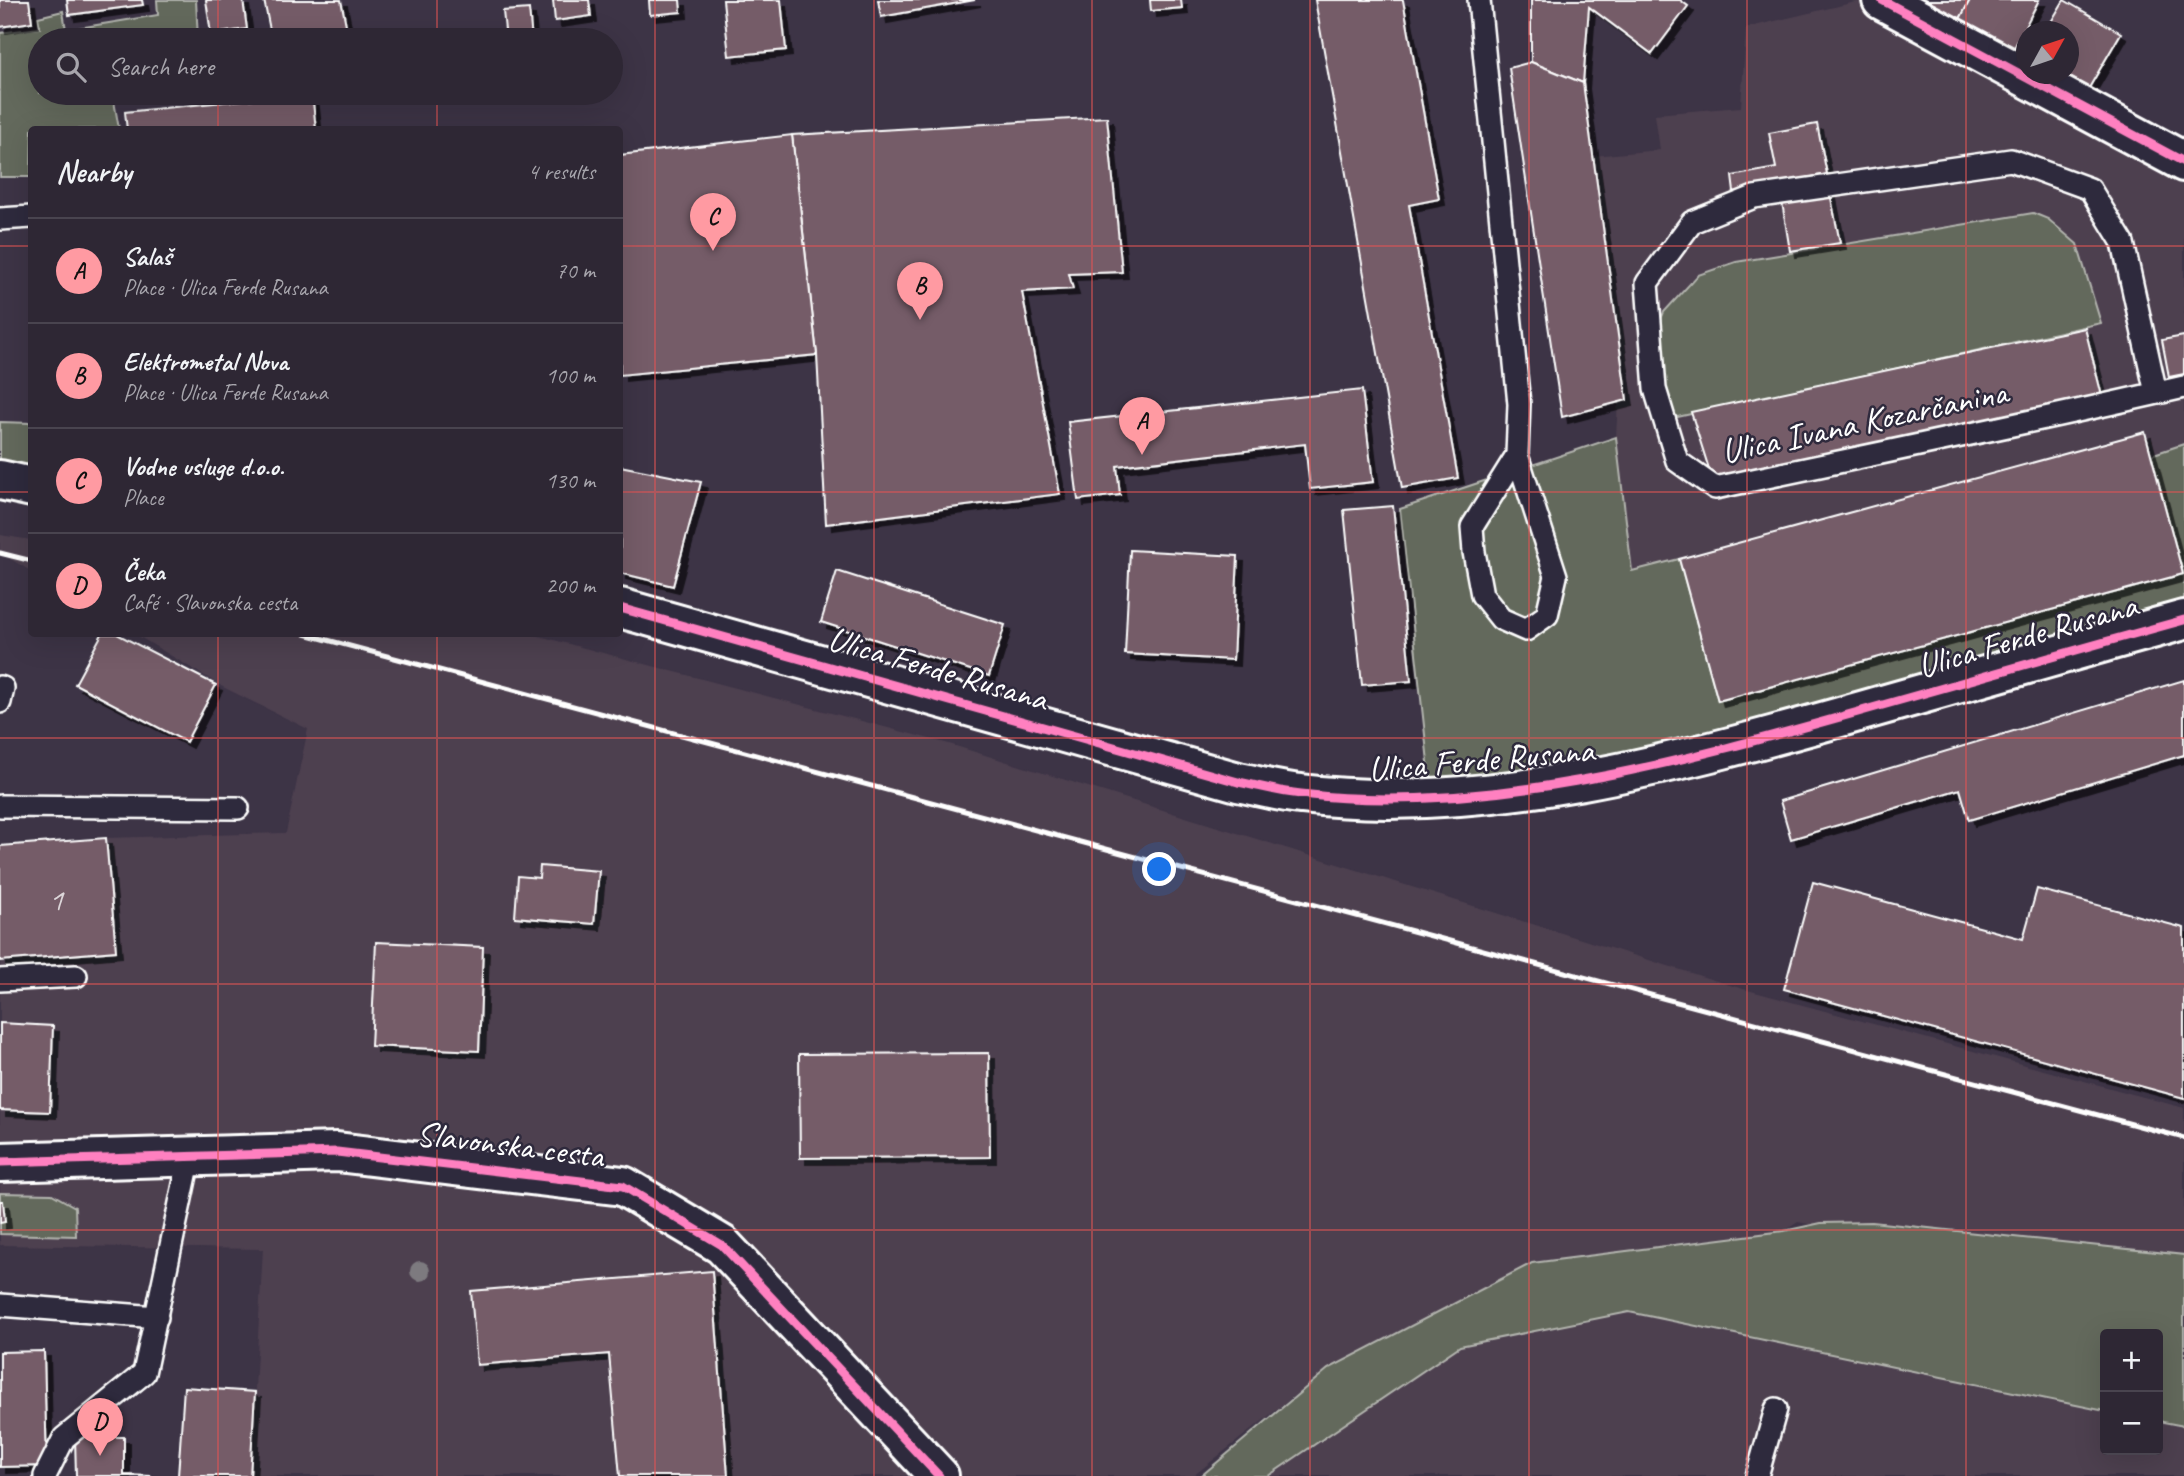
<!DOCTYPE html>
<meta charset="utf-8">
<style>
body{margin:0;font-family:Caveat,sans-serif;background:#3a3340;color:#f1f3f6}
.controls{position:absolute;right:21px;bottom:21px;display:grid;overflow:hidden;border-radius:7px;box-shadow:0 7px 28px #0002}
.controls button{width:63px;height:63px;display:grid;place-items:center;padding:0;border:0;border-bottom:2px solid #49444f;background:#2e2734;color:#f1f3f6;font:35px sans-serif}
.compass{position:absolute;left:2016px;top:21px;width:63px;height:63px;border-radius:50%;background:#2e2734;box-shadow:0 7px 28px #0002;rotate:50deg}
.you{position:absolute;left:1160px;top:870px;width:24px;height:24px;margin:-18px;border:5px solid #fff;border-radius:50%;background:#1a73e8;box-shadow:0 0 0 10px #1a73e833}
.badge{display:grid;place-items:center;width:46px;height:46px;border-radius:50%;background:#ff9aa2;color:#111;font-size:23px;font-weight:700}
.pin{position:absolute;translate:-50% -58px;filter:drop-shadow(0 2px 4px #0008)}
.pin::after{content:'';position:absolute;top:37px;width:24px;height:21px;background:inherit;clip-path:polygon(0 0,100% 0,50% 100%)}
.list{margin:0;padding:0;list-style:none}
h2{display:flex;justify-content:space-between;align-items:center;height:91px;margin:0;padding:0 28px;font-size:30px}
h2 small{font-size:23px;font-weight:400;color:#a7a5ac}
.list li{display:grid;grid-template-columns:46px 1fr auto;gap:21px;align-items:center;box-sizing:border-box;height:105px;padding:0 28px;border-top:2px solid #49444f}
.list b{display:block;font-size:26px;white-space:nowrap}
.list p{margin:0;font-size:23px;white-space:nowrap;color:#a7a5ac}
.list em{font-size:23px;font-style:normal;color:#a7a5ac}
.icon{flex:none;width:38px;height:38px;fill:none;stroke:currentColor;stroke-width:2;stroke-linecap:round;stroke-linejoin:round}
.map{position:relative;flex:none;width:2184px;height:1476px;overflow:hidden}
.search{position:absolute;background:#2e2734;box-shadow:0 7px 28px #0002;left:28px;top:28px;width:595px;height:77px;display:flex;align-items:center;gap:18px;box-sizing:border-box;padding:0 24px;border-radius:38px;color:#a7a5ac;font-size:26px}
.panel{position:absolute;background:#2e2734;box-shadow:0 7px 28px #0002;left:28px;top:126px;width:595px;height:511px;border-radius:7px}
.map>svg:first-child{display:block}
.built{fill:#4e4050}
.green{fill:#64695c;stroke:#b2b4ae;stroke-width:2}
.building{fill:#755c68;stroke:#fff;stroke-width:2;filter:url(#shadow)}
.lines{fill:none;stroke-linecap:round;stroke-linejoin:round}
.lane-casing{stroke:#fff;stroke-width:26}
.street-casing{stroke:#fff;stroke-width:44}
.lane{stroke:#2f2a3d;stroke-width:21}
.street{stroke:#2f2a3d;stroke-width:38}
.rail{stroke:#fff;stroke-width:5}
.cycleway-casing{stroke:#2f2a3d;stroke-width:13}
.cycleway{stroke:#ff80c0;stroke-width:9}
.tree{fill:#7d7a7f}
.grid{fill:none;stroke:#de5353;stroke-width:2;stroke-opacity:0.55}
.labels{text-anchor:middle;stroke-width:5;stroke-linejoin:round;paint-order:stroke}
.number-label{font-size:32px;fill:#dcd6d9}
.street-label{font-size:35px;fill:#fff;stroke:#2f2a3d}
</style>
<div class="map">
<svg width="2184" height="1476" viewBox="0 0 2184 1476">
<defs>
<filter id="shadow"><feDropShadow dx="6" dy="6" stdDeviation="0" flood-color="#0009"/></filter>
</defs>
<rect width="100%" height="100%" fill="#3d3446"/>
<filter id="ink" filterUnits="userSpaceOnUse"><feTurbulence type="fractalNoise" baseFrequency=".0143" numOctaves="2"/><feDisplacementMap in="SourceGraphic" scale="14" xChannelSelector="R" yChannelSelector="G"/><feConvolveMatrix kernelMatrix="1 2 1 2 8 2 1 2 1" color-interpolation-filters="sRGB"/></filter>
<g filter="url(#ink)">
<g class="built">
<path d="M1864,0l320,162v458l-459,130 -46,-190 -47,12 -16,-135 2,-35 9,-2 -34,-244 67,-6 -5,-36 86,-7 5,-79z"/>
<path d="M0,535l31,5v31l-31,-18z"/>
<path d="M135,634h396l418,110 787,243 448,121v159l-269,-22 -117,-23 -14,9 -456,138 -135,107h-943l13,-227 -263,-4v-399l106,-8 180,-5 22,-104 -85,-42z"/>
<path d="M1677,1259l428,75v116h53v-113l26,5v134h-954l91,-80z"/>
</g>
<g class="green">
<path d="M157,0h39l2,40h-158v53h165l-91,8 5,28 -87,1 -1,47h-31v-144l40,-5 -2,-11 25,-6 3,19 92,-15z"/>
<path d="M2033,213l15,6 29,25 24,79 -437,97 -12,-80 12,-28 34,-37 38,-13z"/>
<path d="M0,422l31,1v61l-31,-7z"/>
<path d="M1616,437l16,134 47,-12 39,142 465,-127 -32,-119 33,-11v176l-752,178 -32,-289z"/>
<path d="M0,1193l52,1 23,13 1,29 -76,-2z"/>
<path d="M1872,1222l312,33v171l-26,-5v-87h-53v77l-476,-99 -169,34 -192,130h-67l127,-107 204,-106 252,-32 37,-8z"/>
</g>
<g class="building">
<path d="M0,0h29l3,22 -32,5z"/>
<path d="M67,0h75l1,5 -74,10z"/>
<path d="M206,0h37l4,29 -36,5z"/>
<path d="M264,0h77l8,40h-77z"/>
<path d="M553,0h36l2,16 -36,5z"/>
<path d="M649,0h31l1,12 -31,3z"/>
<path d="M723,0h58l5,50 -57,6z"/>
<path d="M878,0h97l-94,17z"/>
<path d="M1150,0h31l1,8 -31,3z"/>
<path d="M1315,0h88l36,199 -30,6 49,273 -56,10z"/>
<path d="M1531,0h149l8,6 -36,48 -63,-47 -6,76 -52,-21z"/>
<path d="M1926,0h44l-10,19z"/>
<path d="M1970,0h69l-25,48 -54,-29z"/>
<path d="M2064,0l57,33 -32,55 -24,-14h3v-42h-23z"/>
<path d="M529,9l3,31h-26l-3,-29z"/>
<path d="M1531,62l52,21 44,317 -65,17 -53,-349z"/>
<path d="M312,93l4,37h-189l-2,-18z"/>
<path d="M1107,117l15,155 -53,2 4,15 -51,3 38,202 -234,30 -9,-169 -25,-220z"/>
<path d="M1817,124l10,50 -93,18 -2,-16 44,-8 -7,-35z"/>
<path d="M792,135l25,220 -197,20v-220z"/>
<path d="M1830,193l10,50 -50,8 -8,-49z"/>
<path d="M2085,328l19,76 -389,84 -24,-76z"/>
<path d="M2184,336v38l-15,3 -7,-37z"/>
<path d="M1362,390l11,92 -63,7 -5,-45 -188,22 3,29 -42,5 -10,-78z"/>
<path d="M2145,432l38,142 -465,127 -39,-142z"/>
<path d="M620,466l81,16 -28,104 -53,-13z"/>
<path d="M1393,506l18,175 -49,4 -18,-175z"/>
<path d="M1130,550l108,6 -5,104 -108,-6z"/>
<path d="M837,571l168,54 -16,51 -168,-54z"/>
<path d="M102,634h15l99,51 -30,57 -111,-58z"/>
<path d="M2184,680v75l-215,65 -9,-31 -169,50 -11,-38z"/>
<path d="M106,838l10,113 -116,10v-115z"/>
<path d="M540,866l59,5 -5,53 -79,-7 3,-41 21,2z"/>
<path d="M1813,882l210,57 14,-50 147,39v170l-400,-109z"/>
<path d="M376,942l107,5 -4,104 -108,-5z"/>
<path d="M0,1023l53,3 -3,86 -50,-2z"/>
<path d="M989,1053l1,104 -190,1 -1,-104z"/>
<path d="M0,1201h3l2,21 -5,1z"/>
<path d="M712,1271l16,205h-108l-11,-122 -132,11 -6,-74z"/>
<path d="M44,1351l3,115 -47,1v-115z"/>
<path d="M184,1387l71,5 -5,84h-72z"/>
<path d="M75,1437h49v38l28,1h-76z"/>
</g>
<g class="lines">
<defs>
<g id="lane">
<path d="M1479,0l40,404 -2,51 39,121 -9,39 -21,15 -25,-11 -19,-24 -8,-43 -2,-25 45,-72"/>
<path d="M0,219l32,-2"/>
<path d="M2156,393l-33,-150 -33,-54 -79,-29 -257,37 -62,25 -45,61 8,106 22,72 38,27c156,-33 313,-65 469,-101"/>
<path d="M0,687l3,1 -3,14"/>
<path d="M0,806l238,2"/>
<path d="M0,980l76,-4"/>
<path d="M0,1305l157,12"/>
<path d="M45,1476l19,-38 80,-65 46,-217"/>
<path d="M1757,1476l19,-67"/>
</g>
<g id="street">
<path d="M1882,0l302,162"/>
<path d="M0,480l32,7"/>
<path d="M620,608l618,174c21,4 42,10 63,12 185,22 380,-32 557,-82 108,-31 217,-62 326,-92"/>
<path d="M0,1162l337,-10 286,34 99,59 217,231"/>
</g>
</defs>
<use href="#lane" class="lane-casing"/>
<use href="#street" class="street-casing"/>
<use href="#lane" class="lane"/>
<use href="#street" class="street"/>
<g class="rail">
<path d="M0,553l32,8"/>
<path d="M305,634l1879,504"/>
</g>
<defs>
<g id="cycleway">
<path d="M1882,0l302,162"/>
<path d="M620,608l618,174c21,4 42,10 63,12 185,22 380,-32 557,-82 108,-31 217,-62 326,-92"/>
<path d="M0,1162l337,-10 286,34 99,59 217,231"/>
</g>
</defs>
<use href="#cycleway" class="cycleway-casing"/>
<use href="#cycleway" class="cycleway"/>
</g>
<circle class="tree" cx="420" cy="1271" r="10"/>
</g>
<path class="grid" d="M218,0v40M437,0v40M655,0v1476M874,0v1476M1092,0v1476M1310,0v1476M1529,0v1476M1747,0v1476M1966,0v1476M218,93v37M437,93v37M0,246h32M620,246h1564M0,492h32M620,492h1564M218,634v842M437,634v842M0,738h2184M0,984h2184M0,1230h2184"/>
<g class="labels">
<g class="number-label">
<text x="56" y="910">1</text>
</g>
<g class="street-label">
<text transform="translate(1864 421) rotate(-12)" y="12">Ulica Ivana Kozarčanina</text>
<text transform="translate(2027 635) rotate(-16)" y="12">Ulica Ferde Rusana</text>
<text transform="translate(938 668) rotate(16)" y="12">Ulica Ferde Rusana</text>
<text transform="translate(1481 759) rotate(-5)" y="12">Ulica Ferde Rusana</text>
<text transform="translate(510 1144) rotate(7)" y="12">Slavonska cesta</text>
</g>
</g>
</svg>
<div class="controls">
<button>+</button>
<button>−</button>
</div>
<svg class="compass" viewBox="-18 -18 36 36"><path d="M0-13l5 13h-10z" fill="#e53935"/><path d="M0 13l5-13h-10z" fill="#a7a5ac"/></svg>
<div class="you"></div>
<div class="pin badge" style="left:1142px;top:455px">A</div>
<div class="pin badge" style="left:920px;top:320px">B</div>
<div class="pin badge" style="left:713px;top:251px">C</div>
<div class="pin badge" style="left:100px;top:1456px">D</div>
<div class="search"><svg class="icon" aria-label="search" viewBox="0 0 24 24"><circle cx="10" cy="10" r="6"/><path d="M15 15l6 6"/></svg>Search here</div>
<section class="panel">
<h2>Nearby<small>4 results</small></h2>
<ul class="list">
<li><span class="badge">A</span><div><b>Salaš</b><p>Place · Ulica Ferde Rusana</p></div><em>70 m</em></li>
<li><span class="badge">B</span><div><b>Elektrometal Nova</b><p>Place · Ulica Ferde Rusana</p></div><em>100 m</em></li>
<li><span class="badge">C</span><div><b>Vodne usluge d.o.o.</b><p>Place</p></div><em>130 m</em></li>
<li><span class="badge">D</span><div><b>Čeka</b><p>Café · Slavonska cesta</p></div><em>200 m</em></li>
</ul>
</section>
</div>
